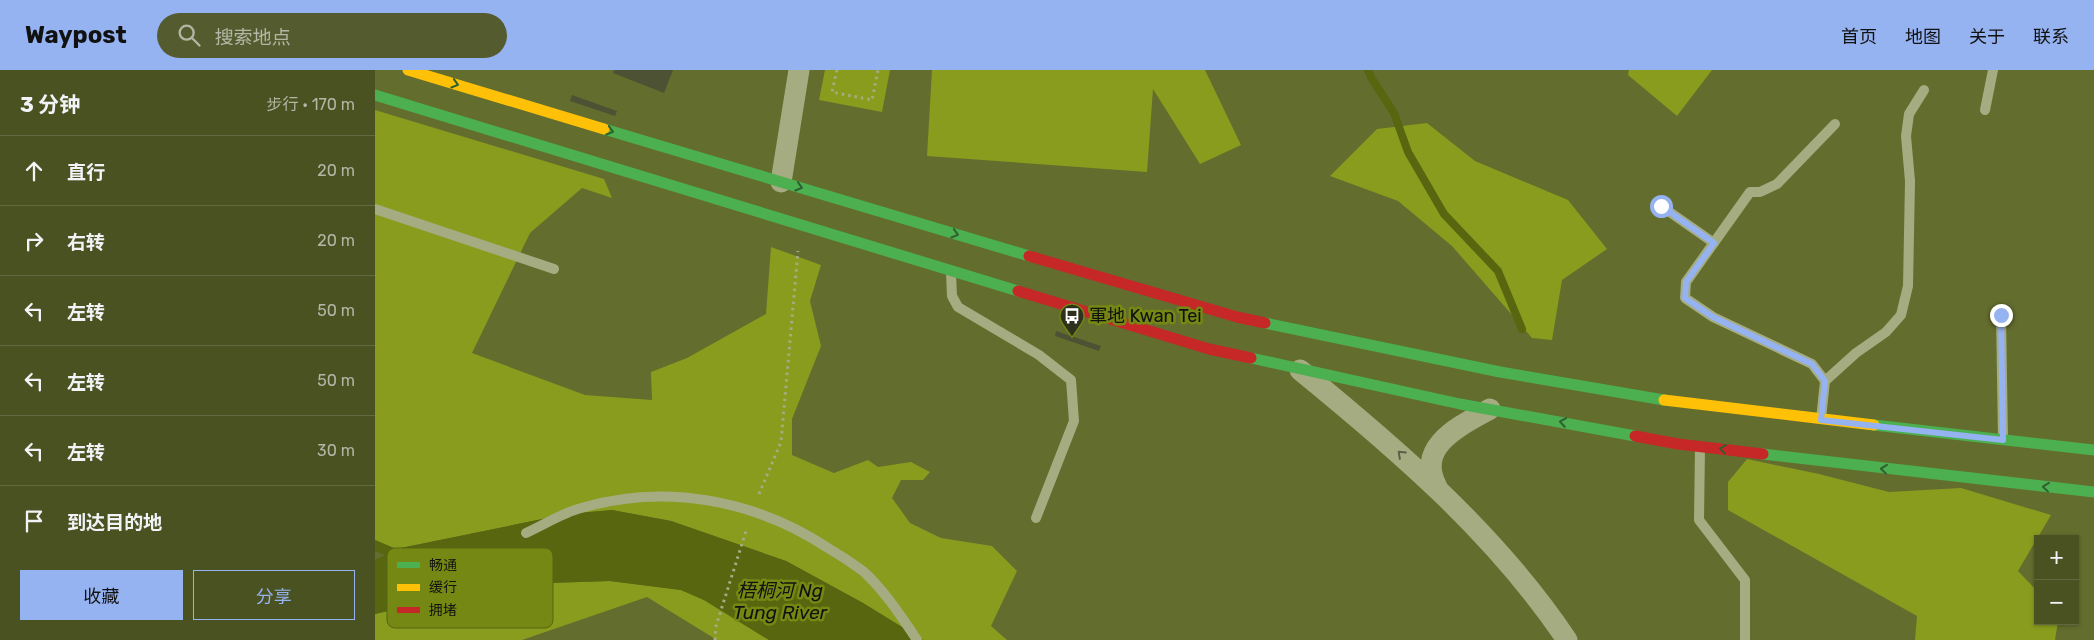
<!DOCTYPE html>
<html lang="zh">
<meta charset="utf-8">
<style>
body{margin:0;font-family:Rubik,"Noto Sans SC",sans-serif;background:#545c2f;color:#f1f3f6}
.controls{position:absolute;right:15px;bottom:15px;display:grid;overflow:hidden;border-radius:0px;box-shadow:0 1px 4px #0004}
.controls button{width:45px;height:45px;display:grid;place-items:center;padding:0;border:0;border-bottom:1px solid #616940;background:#4a5222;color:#f1f3f6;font:25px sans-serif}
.stop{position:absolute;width:15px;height:15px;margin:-11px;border:4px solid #95b2f1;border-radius:50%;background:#fff}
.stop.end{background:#95b2f1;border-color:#fff;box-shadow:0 1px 5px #0008}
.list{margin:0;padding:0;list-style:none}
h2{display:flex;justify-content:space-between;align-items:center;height:65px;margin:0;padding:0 20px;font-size:21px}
h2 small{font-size:16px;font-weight:400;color:#b2b6a5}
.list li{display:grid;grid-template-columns:32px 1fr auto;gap:15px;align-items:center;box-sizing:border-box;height:70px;padding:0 20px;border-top:1px solid #616940}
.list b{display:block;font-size:19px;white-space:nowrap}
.list em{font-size:16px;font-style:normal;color:#b2b6a5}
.actions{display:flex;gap:10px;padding:15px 20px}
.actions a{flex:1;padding:11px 0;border:1px solid #95b2f1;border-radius:0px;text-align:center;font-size:18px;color:#95b2f1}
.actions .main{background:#95b2f1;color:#111}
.icon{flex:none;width:28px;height:28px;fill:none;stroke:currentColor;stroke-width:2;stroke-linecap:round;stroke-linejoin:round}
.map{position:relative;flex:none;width:1719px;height:570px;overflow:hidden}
header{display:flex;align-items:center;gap:30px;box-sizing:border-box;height:70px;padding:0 25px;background:#95b2f1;color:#111}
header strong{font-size:24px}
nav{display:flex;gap:28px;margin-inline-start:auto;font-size:18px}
.search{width:350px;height:45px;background:#545c2f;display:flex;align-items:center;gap:12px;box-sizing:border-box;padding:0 18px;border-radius:28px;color:#b2b6a5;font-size:19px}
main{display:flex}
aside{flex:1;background:#4a5222}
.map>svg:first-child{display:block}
.green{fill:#899c1e}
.water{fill:#57660f}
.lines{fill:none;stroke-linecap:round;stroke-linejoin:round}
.stream{stroke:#57660f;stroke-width:8}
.building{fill:#4e5234}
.path{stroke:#a5ac81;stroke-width:3;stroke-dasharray:2.5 4;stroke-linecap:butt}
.lane{stroke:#a5ac81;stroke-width:10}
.street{stroke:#a5ac81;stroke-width:21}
.fast{stroke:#4caf50;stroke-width:11}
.slow{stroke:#ffc107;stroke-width:11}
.jam{stroke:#c62828;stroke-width:11}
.oneway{stroke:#2e6030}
.oneway2{stroke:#5b5e49}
.route{stroke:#95b2f1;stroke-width:6}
.labels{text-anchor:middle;stroke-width:5;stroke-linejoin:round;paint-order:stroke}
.poi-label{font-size:18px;fill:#111;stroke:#758813;text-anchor:start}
.water-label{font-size:19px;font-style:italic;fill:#111;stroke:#758813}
.key{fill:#758813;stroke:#576412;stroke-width:1}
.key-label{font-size:14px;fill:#111}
</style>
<header>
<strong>Waypost</strong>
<div class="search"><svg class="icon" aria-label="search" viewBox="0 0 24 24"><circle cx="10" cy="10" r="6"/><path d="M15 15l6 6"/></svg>搜索地点</div>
<nav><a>首页</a><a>地图</a><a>关于</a><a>联系</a></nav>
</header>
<main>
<aside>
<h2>3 分钟<small>步行 · 170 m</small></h2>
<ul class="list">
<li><svg class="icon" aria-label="ahead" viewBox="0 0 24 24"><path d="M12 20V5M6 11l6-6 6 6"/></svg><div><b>直行</b></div><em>20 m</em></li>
<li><svg class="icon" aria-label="right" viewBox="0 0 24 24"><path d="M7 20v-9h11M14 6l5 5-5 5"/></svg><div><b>右转</b></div><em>20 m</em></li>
<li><svg class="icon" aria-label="left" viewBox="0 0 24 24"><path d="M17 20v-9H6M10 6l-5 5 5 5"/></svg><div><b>左转</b></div><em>50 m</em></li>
<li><svg class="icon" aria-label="left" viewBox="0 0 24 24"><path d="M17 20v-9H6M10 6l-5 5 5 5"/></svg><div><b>左转</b></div><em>50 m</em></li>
<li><svg class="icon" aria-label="left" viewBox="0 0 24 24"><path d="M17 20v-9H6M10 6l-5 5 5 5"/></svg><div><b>左转</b></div><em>30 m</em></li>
<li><svg class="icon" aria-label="arrive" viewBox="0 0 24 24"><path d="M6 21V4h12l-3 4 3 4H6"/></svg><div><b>到达目的地</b></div></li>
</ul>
<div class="actions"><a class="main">收藏</a><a>分享</a></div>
</aside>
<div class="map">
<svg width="1719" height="570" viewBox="0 0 1719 570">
<rect width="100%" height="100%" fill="#636d2e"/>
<g class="green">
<path d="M450,0h65l-8,42 -63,-12z"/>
<path d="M557,0h273l36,75 -41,19 -47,-75 -6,83 -220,-16z"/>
<path d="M1254,0h83l-35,46 -49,-41z"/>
<path d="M0,40l229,69 8,19 -30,-10 -52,45 -58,120 113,42 67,5 -1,-28 36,-14 79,-44 5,-67 50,18 -11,36 11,45 -29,73v36l42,18 34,-13 10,7 33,-5 19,10 -7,8h-22l-9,18 18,25 31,15 51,8 25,25 -26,55 16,14h-84l-60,-37 -77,-42 -115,-40 -59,-11 -45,4 -171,35 -21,-9z"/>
<path d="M1052,53l48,38 93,39 39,49 -45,31 -10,60 -20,-2 -80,-92 -54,-45 -68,-25 47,-47z"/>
<path d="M1372,389l72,15 70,18 72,-4 90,27 -33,56 20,21v29h20l-3,19h-140l2,-24 -189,-106v-28z"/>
<path d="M235,511l71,9 23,10 65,40h-52l-70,-43 -125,43h-147v-26l44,-10 129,-21z"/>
</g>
<path class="water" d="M237,440l59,11 115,40 77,42 60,37h-154l-65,-40 -23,-10 -71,-9 -62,2 -129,21 -44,10v-54l10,-5 -10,-4v-11l21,9 171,-35z"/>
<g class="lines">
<path class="stream" d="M993,0l4,9 22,34 14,39 36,62 54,57 24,58"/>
</g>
<g class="building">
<path d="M239,0h59l-9,23 -51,-20z"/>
<path d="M197,25l45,16 -2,5 -45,-15z"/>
<path d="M681,261l45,15 -2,5 -44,-15z"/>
</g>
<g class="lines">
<g class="path">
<path d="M462,0l-5,22 40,8 6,-30"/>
<path d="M384,424l22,-52 17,-191"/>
<path d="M340,570l1,-14 31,-98"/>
</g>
<g class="lane">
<path d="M1610,40l8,-40"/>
<path d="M1286,136l53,37"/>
<path d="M0,139l179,60"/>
<path d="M576,203l1,23 6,11 81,48 32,25 3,41 -38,97"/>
<path d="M1626,245l2,124"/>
<path d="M1450,311l-13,-17 -99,-47 -28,-19 1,-16 64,-90h10l17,-8 58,-60"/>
<path d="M1446,349l4,-38 31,-28 30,-21 15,-17 7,-29 2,-105 -4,-45 3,-22 15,-24"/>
<path d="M1325,377l-1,73 46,60v60"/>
<path d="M151,463c18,-8 36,-20 55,-25 85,-25 174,-8 247,40 12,7 24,15 35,23 21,19 38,45 54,69"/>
</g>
<g class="street">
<path d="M406,112l18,-112"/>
<path d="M925,300c98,80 196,164 267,270"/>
<path d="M1062,417c-22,-41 23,-61 53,-78"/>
</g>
<g class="fast">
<path d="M0,25l643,196"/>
<path d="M229,59l425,127"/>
<path d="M890,253l235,49 164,28"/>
<path d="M876,288l209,46 175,32"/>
<path d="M1499,355l220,25"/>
<path d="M1388,384l331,38"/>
</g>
<g class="slow">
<path d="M33,0l196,59"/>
<path d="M1289,330l210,25"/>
</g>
<g class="jam">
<path d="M654,186l208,61 28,6"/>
<path d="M643,221l191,58 42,9"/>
<path d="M1260,366l43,8 85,10"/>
</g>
</g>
<defs><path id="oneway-chevron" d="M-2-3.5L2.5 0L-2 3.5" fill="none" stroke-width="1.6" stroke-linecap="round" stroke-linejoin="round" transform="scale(1.25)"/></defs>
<g class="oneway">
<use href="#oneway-chevron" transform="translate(80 14) rotate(17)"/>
<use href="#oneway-chevron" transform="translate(235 61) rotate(17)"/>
<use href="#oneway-chevron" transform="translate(424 117) rotate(17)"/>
<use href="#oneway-chevron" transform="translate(580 164) rotate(17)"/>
<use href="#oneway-chevron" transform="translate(1188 352) rotate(-170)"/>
<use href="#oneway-chevron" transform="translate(1348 379) rotate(-173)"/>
<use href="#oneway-chevron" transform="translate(1509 399) rotate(-174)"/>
<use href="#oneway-chevron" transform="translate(1671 417) rotate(-174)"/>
</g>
<use class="oneway2" href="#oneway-chevron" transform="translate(1026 384) rotate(-137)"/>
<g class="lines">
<path class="route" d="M1286,136l53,37 -28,39 -1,16 28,19 99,47 13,17 -4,39 182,20 -2,-125"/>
</g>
<defs>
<symbol id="bus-pin" viewBox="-11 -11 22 30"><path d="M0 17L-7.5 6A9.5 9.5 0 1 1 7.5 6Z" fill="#2e311b" stroke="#758813"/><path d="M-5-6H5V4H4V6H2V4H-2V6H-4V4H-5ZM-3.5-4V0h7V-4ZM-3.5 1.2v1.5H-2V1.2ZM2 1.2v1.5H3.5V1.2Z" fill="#fff"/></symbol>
</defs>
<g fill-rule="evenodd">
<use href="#bus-pin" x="683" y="232" width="28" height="38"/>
</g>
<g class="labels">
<g class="poi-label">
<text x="714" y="252">軍地 Kwan Tei</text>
</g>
<g class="water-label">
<text x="405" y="527">梧桐河 Ng<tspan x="405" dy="22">Tung River</tspan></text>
</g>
</g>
<rect x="12" y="478" width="166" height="80" rx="8" class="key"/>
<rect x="22" y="492" width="23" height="6" fill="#4caf50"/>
<rect x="22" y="514" width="23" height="7" fill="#ffc107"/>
<rect x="22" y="537" width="23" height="6" fill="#c62828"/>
<g class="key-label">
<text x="54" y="500">畅通</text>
<text x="54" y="522">缓行</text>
<text x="54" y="545">拥堵</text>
</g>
</svg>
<div class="controls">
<button>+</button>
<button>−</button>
</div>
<div class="stop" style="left:1286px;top:136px"></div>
<div class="stop end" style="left:1626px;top:245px"></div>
</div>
</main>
